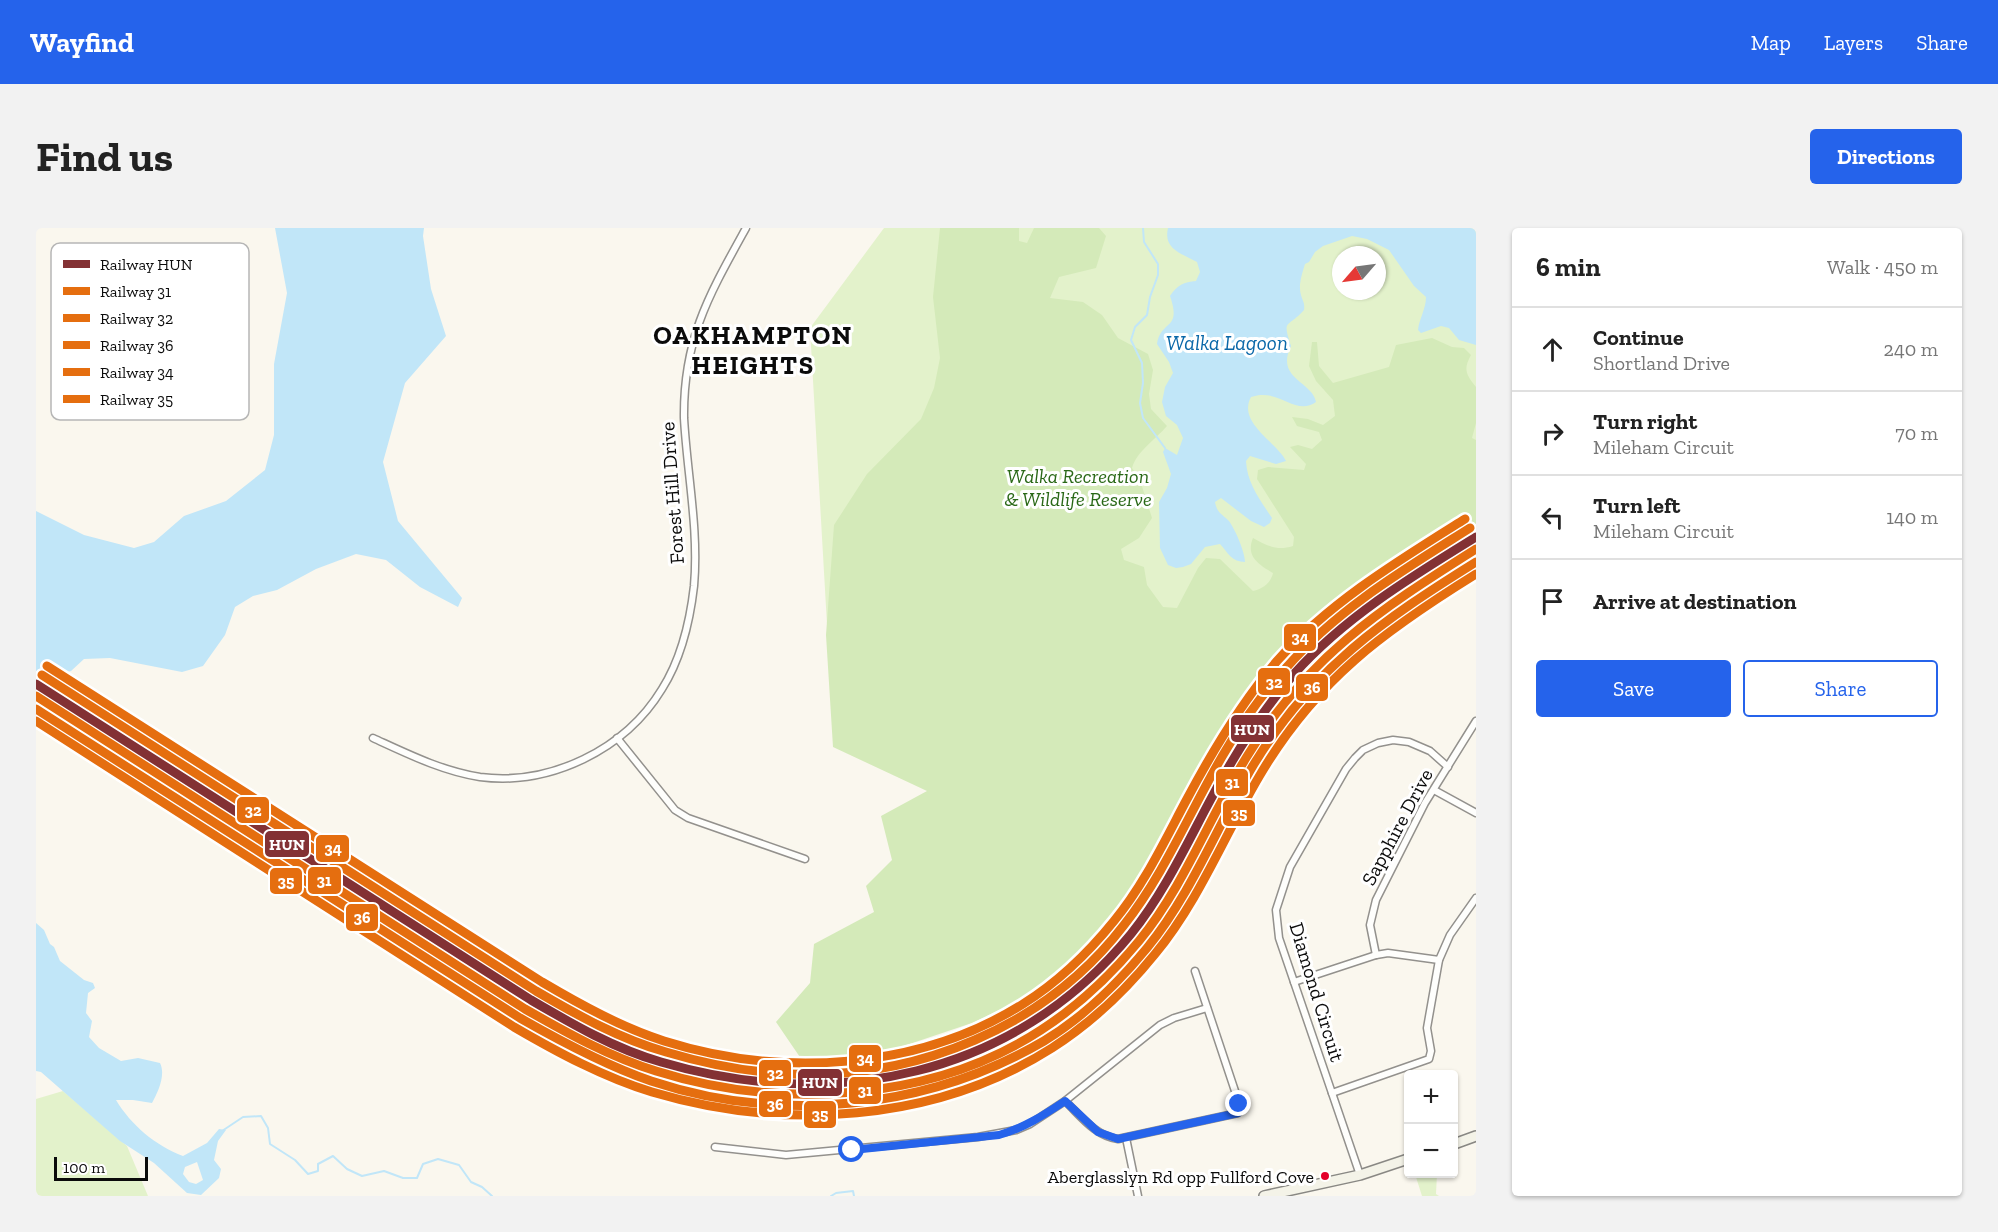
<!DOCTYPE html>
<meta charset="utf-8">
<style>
body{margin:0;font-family:"Zilla Slab",serif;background:#f2f2f2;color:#222}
.controls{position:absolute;right:18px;bottom:18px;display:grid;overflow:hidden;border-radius:6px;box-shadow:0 2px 4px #0004}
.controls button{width:54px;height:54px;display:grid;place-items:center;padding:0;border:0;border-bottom:2px solid #e0e0e0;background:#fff;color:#222;font:30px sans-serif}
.compass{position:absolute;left:1296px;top:18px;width:54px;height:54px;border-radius:50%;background:#fff;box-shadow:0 2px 4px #0004;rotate:242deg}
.scale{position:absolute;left:18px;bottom:15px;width:94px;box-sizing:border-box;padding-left:6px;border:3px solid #0b0b0b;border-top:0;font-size:16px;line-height:21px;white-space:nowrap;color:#0b0b0b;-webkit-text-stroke:4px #fff;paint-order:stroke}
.stop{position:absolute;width:18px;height:18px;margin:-14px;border:4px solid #2563eb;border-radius:50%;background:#fff}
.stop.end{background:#2563eb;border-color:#fff;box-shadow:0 2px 6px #0008}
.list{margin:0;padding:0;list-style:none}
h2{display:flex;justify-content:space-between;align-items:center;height:78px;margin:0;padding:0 24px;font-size:26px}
h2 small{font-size:20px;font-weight:400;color:#767676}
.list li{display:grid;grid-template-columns:39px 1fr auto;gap:18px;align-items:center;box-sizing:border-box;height:84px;padding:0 24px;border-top:2px solid #e0e0e0}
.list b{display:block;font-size:22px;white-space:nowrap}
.list p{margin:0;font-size:20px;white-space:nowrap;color:#767676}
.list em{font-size:20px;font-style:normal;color:#767676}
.actions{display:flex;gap:12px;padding:18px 24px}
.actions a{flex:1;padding:14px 0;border:2px solid #2563eb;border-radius:6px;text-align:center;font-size:21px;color:#2563eb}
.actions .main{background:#2563eb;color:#fff}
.icon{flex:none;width:33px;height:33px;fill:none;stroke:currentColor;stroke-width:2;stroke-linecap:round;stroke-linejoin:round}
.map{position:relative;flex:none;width:1440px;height:968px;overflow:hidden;border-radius:6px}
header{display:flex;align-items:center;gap:36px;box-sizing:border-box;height:84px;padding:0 30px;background:#2563eb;color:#fff}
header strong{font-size:28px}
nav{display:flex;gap:33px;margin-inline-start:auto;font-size:21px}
.intro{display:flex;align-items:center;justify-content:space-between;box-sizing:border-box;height:144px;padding:0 36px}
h1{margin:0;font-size:42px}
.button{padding:15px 27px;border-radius:6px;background:#2563eb;color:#fff;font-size:21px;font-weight:700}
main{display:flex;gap:36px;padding:0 36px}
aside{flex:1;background:#fff;border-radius:6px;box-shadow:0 2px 4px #0004}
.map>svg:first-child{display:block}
.green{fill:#e3f2cb;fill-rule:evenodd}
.forest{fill:#d4eab9}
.water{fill:#c1e6f8;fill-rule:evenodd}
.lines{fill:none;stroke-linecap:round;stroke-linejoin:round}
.stream{stroke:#c1e6f8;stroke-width:2}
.minor-casing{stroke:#93918d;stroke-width:9}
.secondary-casing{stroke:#898884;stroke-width:12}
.minor{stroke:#fefefc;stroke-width:6}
.secondary{stroke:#f4f3e8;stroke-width:9}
.rail-1-casing{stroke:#fff;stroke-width:14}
.rail-2-casing{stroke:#fff;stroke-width:14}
.rail-3-casing{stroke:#fff;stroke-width:14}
.rail-4-casing{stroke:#fff;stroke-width:14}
.rail-5-casing{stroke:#fff;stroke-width:14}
.rail-6-casing{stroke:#fff;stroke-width:14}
.rail-1{stroke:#833134;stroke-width:9}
.rail-2{stroke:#e56e0f;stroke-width:9}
.rail-3{stroke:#e56e0f;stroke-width:9}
.rail-4{stroke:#e56e0f;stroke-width:9}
.rail-5{stroke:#e56e0f;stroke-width:9}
.rail-6{stroke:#e56e0f;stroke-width:9}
.route{stroke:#2563eb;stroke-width:8}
.bus-dot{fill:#e4002b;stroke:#fff;stroke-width:2}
.labels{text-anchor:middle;stroke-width:6;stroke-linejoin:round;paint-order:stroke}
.bus-label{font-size:18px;fill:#0b0b0b;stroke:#fff;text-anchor:end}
.park-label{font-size:20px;font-style:italic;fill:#296816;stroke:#fff}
.street-label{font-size:20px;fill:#0b0b0b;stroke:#fff}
.water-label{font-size:21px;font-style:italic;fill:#0967a8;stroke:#fff}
.district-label{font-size:26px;font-weight:bold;letter-spacing:1.5px;fill:#0b0b0b;stroke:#fff}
.key{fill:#fff;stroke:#b6b6b6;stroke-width:1.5}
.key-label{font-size:16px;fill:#0b0b0b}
.line-badge{stroke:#fff;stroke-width:2}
.badge-label{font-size:16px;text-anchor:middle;font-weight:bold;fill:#fff}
</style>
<header>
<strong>Wayfind</strong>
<nav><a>Map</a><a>Layers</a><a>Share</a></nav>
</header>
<div class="intro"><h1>Find us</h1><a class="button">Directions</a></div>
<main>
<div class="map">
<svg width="1440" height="968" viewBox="0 0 1440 968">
<rect width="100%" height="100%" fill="#faf7ee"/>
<g class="green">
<path d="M848,0h592v283l-149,90 -494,128 -23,-401zM1305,27h36v36h-36z"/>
<path d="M27,863l64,55 21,50h-112v-97z"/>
<path d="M1379,946h22l-1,20 3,2h-17z"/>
</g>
<path class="forest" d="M904,0h79v13l8,2 7,-15h65l7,8 -10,32 -37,9 -9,21 33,4 19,13 16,23 30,16 5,16 -4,24 2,15 16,17c-12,14 -30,25 -35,42l8,12 12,38 -13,20 -18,11 3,11 20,7 3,18 16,22 14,1 21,-40 8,-10 14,1 33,32c9,-2 18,-8 20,-18 -13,-8 -28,-16 -20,-35 14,8 24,13 40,8l1,-9 -37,-58 1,-9 10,-3 36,3 2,-6 -16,-17 8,-2 14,4 10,-9 -3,-8 -22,-6 -5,-9 16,2 15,6 12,-9 -2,-16 -17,-19 -7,-15 3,-24h5l2,24 14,17 56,-16 7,-22 36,-7 20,9 12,1 7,7c-8,14 -5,20 5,32v36l-4,15 4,2v86l-115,68 -51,42 -81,84 -26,63 -60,110 -85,89 -86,41 -104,35 -62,8 -30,-44 34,-39 4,-39 60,-32 -8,-26 26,-26 -11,-44 46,-25 -94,-44 -7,-112 8,-110 33,-51 54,-55 13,-31 6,-30 -7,-61z"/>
<g class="water">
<path d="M239,0h149l-1,8 8,53 15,47 -41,47 -22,79 15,59 64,77 -4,9 -38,-20 -34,-27 -30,-6 -40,15 -39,21 -24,6 -18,11 -10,28 -22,31 -21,6 -72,-14 -26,1 -13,12 -27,7 -8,-6v-161l48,24 50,13 20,-6 30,-26 42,-15 39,-31 9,-35v-71l13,-71z"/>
<path d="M1132,0h308v117l-17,-5 -10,-12 -8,-2 -20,7 -3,-3c1,-11 8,-21 8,-33l-12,-11 -25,-36 -22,-11 -15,-3 -29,10 -8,6 -6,10 -4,2c-3,10 -7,22 -4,31 2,7 4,8 3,15 -17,19 -22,8 -13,36 -16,33 21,35 25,56 -21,15 -37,-15 -65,-5 -14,26 26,45 35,64l-10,3 -26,-8 -4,5c1,22 14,39 26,57l-2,5 -6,4 -13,-6 -30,-23 -6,4c2,11 7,12 14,19 6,8 16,31 16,41 -13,0 -17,-9 -25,-18l-15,3 -14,17 -8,3 -7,1 -8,-3 -8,-17 -1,-46 8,-14 4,-14 -8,-22 2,-4 12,7 6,-17 -6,-13 -11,-9 -4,-14 3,-15 8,-14 -4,-11 -12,-18c4,-25 25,-13 13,-48 7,-11 14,-14 26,-15l4,-9 -3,-10c-16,-9 -34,-13 -29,-34z"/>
<path d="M0,695l8,7 6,14 4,3 6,14 24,19 9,3 2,5 -7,5 -2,20 6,8 -3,16 10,11 22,13 17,-3 22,5c6,12 -2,29 -8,40l-19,-3h-17c15,25 40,46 67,56l24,-13 12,-14 7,1 -8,11 -4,19 7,9 -2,9 -18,17 -14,-2 -33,-30 -34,-22 -79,-69 -5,-1zM161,934l6,18 -7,4 -7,-2 -6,-8 2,-7z"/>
</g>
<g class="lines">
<g class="stream">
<path d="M1107,0l1,14 14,22v11l-8,22 -3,18 -12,12 -4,13 11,23 1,20 -3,20 3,15 22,30"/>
<path d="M186,903l21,-14 18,-1 7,12 2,16 25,16 13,14 10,-3v-7l15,-8 14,13 15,7 22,-5 19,7h14l6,-14 15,-5 21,6 12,17 11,5 10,9"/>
<path d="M795,968l5,-3 17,-2 1,5"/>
</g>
<defs>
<g id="minor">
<path d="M337,510c35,16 69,33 107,39 70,9 145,-27 182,-88 19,-30 28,-68 32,-103 5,-56 -7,-113 -10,-168 -1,-79 25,-123 62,-190"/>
<path d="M581,510l58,72 13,8 117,41"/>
<path d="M1398,562l42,23"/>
<path d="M1340,727l-6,-30 6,-25 49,-97 51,-82"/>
<path d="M1258,754l82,-27 12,-2 51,7"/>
<path d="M1296,865l97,-34 2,-8 -4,-23 12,-68 11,-25 26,-37"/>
<path d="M1029,873c16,15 30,35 53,38l120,-26 2,-7 -45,-135"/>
<path d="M1090,910l12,58"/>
<path d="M679,919l71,8 192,-18 38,-7 14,-6 35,-23 95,-76 14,-7 33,-10"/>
<path d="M1324,947l-81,-237 -3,-28 14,-43 56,-98 9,-11 8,-8 15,-7 15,-3 16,2 21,9 18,16"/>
</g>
<g id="secondary">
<path d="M1418,916l22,-8"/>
<path d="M1228,968l96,-21 48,-16"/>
</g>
</defs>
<use href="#minor" class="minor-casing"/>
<use href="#secondary" class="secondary-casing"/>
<use href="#minor" class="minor"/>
<use href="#secondary" class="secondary"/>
<defs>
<path id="rail-1" d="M0,456l495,316c41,24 84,49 130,62 173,51 353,15 470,-128 30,-37 52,-82 74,-124 25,-48 53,-95 89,-136 51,-57 117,-97 182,-137"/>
<path id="rail-2" d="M0,468l489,313c42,24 85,48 131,62 123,39 275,31 385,-41 37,-24 70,-55 98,-89 45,-55 70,-123 107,-183 60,-100 133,-148 230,-209"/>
<path id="rail-3" d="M6,447l494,316c41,24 84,48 130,61 40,12 81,20 123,22 127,6 257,-47 335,-149 41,-52 66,-114 99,-170 18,-31 39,-61 63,-87 51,-59 119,-99 184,-140"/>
<path id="rail-4" d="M0,481l484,309c42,24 85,47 131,63 129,43 275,29 393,-40 38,-23 75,-59 103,-93 45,-55 71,-124 107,-184 59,-96 129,-144 222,-202"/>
<path id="rail-5" d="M11,438l495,316c39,23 79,45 122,59 117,37 254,29 359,-37 35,-22 66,-52 91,-83 30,-36 51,-81 73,-122 26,-49 54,-96 90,-138 53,-59 121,-100 188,-142"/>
<path id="rail-6" d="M0,493l478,306c43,25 89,50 138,65 131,39 282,31 400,-44 39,-25 74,-58 103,-94 44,-53 70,-120 105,-179 56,-95 124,-144 216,-201"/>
</defs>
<use href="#rail-1" class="rail-1-casing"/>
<use href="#rail-2" class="rail-2-casing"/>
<use href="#rail-3" class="rail-3-casing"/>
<use href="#rail-4" class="rail-4-casing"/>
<use href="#rail-5" class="rail-5-casing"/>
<use href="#rail-6" class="rail-6-casing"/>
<use href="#rail-1" class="rail-1"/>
<use href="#rail-2" class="rail-2"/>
<use href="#rail-3" class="rail-3"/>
<use href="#rail-4" class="rail-4"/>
<use href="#rail-5" class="rail-5"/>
<use href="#rail-6" class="rail-6"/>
</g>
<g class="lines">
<path class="route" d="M816,922l147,-15c25,-7 45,-20 66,-34l33,31 20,7 120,-26 1,-9"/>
</g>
<circle class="bus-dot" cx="1289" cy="948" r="5"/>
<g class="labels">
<g class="bus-label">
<text x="1278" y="955">Aberglasslyn Rd opp Fullford Cove</text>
</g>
<g class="park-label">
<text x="1042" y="255">Walka Recreation<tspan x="1042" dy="23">&amp; Wildlife Reserve</tspan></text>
</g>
<g class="street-label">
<text transform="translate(636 265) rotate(-94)" y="7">Forest Hill Drive</text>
<text transform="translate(1361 599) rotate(-62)" y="7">Sapphire Drive</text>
<text transform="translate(1281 764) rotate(73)" y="7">Diamond Circuit</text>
</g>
<g class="water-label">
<text x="1191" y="122">Walka Lagoon</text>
</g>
<g class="district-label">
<text x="717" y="116">OAKHAMPTON<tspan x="717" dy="30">HEIGHTS</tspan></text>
</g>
</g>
<rect x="15" y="15" width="198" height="177" rx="9" class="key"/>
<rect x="27" y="32" width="27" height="8" fill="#833134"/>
<rect x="27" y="59" width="27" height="8" fill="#e56e0f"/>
<rect x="27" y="86" width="27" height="8" fill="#e56e0f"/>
<rect x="27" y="113" width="27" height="8" fill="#e56e0f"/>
<rect x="27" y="140" width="27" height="8" fill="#e56e0f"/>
<rect x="27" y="167" width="27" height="8" fill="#e56e0f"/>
<g class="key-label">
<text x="64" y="42">Railway HUN</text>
<text x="64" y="69">Railway 31</text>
<text x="64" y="96">Railway 32</text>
<text x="64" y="123">Railway 36</text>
<text x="64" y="150">Railway 34</text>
<text x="64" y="177">Railway 35</text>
</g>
<g class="line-badge">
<rect x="1247" y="395" width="34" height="29" rx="6" fill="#e56e0f"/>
<rect x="1221" y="439" width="34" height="29" rx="6" fill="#e56e0f"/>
<rect x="1259" y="445" width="34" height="29" rx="6" fill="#e56e0f"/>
<rect x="1194" y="486" width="45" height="29" rx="6" fill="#833134"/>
<rect x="1179" y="540" width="34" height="29" rx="6" fill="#e56e0f"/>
<rect x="200" y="568" width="34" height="28" rx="6" fill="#e56e0f"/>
<rect x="1186" y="571" width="34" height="28" rx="6" fill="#e56e0f"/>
<rect x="228" y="602" width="46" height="28" rx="6" fill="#833134"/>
<rect x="279" y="606" width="35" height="29" rx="6" fill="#e56e0f"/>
<rect x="271" y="638" width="35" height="29" rx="6" fill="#e56e0f"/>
<rect x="233" y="639" width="34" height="28" rx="6" fill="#e56e0f"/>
<rect x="309" y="675" width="34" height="29" rx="6" fill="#e56e0f"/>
<rect x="812" y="816" width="34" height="29" rx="6" fill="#e56e0f"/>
<rect x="722" y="831" width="34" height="28" rx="6" fill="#e56e0f"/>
<rect x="761" y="840" width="46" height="29" rx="6" fill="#833134"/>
<rect x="812" y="848" width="34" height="29" rx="6" fill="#e56e0f"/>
<rect x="722" y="862" width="34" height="28" rx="6" fill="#e56e0f"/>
<rect x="767" y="872" width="34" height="29" rx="6" fill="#e56e0f"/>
</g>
<g class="badge-label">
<text x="1264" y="415">34</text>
<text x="1238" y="460">32</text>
<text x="1276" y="465">36</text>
<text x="1216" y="507">HUN</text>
<text x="1196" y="560">31</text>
<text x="217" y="588">32</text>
<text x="1203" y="591">35</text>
<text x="251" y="622">HUN</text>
<text x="297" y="626">34</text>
<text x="288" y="658">31</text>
<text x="250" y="659">35</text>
<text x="326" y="695">36</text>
<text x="829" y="836">34</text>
<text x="739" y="851">32</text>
<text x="784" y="860">HUN</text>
<text x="829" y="868">31</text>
<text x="739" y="882">36</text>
<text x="784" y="892">35</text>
</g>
</svg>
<div class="controls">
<button>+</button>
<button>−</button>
</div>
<svg class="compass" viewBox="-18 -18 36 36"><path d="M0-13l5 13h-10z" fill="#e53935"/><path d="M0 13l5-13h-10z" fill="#767676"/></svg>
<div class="scale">100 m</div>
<div class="stop" style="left:816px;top:922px"></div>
<div class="stop end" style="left:1203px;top:876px"></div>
</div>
<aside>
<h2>6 min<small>Walk · 450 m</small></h2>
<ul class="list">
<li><svg class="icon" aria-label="ahead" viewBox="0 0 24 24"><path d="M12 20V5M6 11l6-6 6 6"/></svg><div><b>Continue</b><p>Shortland Drive</p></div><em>240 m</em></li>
<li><svg class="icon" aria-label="right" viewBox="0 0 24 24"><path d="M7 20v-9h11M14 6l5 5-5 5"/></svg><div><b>Turn right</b><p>Mileham Circuit</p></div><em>70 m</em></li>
<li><svg class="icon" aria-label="left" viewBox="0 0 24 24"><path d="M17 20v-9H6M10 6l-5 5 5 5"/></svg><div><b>Turn left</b><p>Mileham Circuit</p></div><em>140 m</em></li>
<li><svg class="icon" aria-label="arrive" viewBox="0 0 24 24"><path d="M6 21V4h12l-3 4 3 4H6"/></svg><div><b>Arrive at destination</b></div></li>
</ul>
<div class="actions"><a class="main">Save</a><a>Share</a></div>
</aside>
</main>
